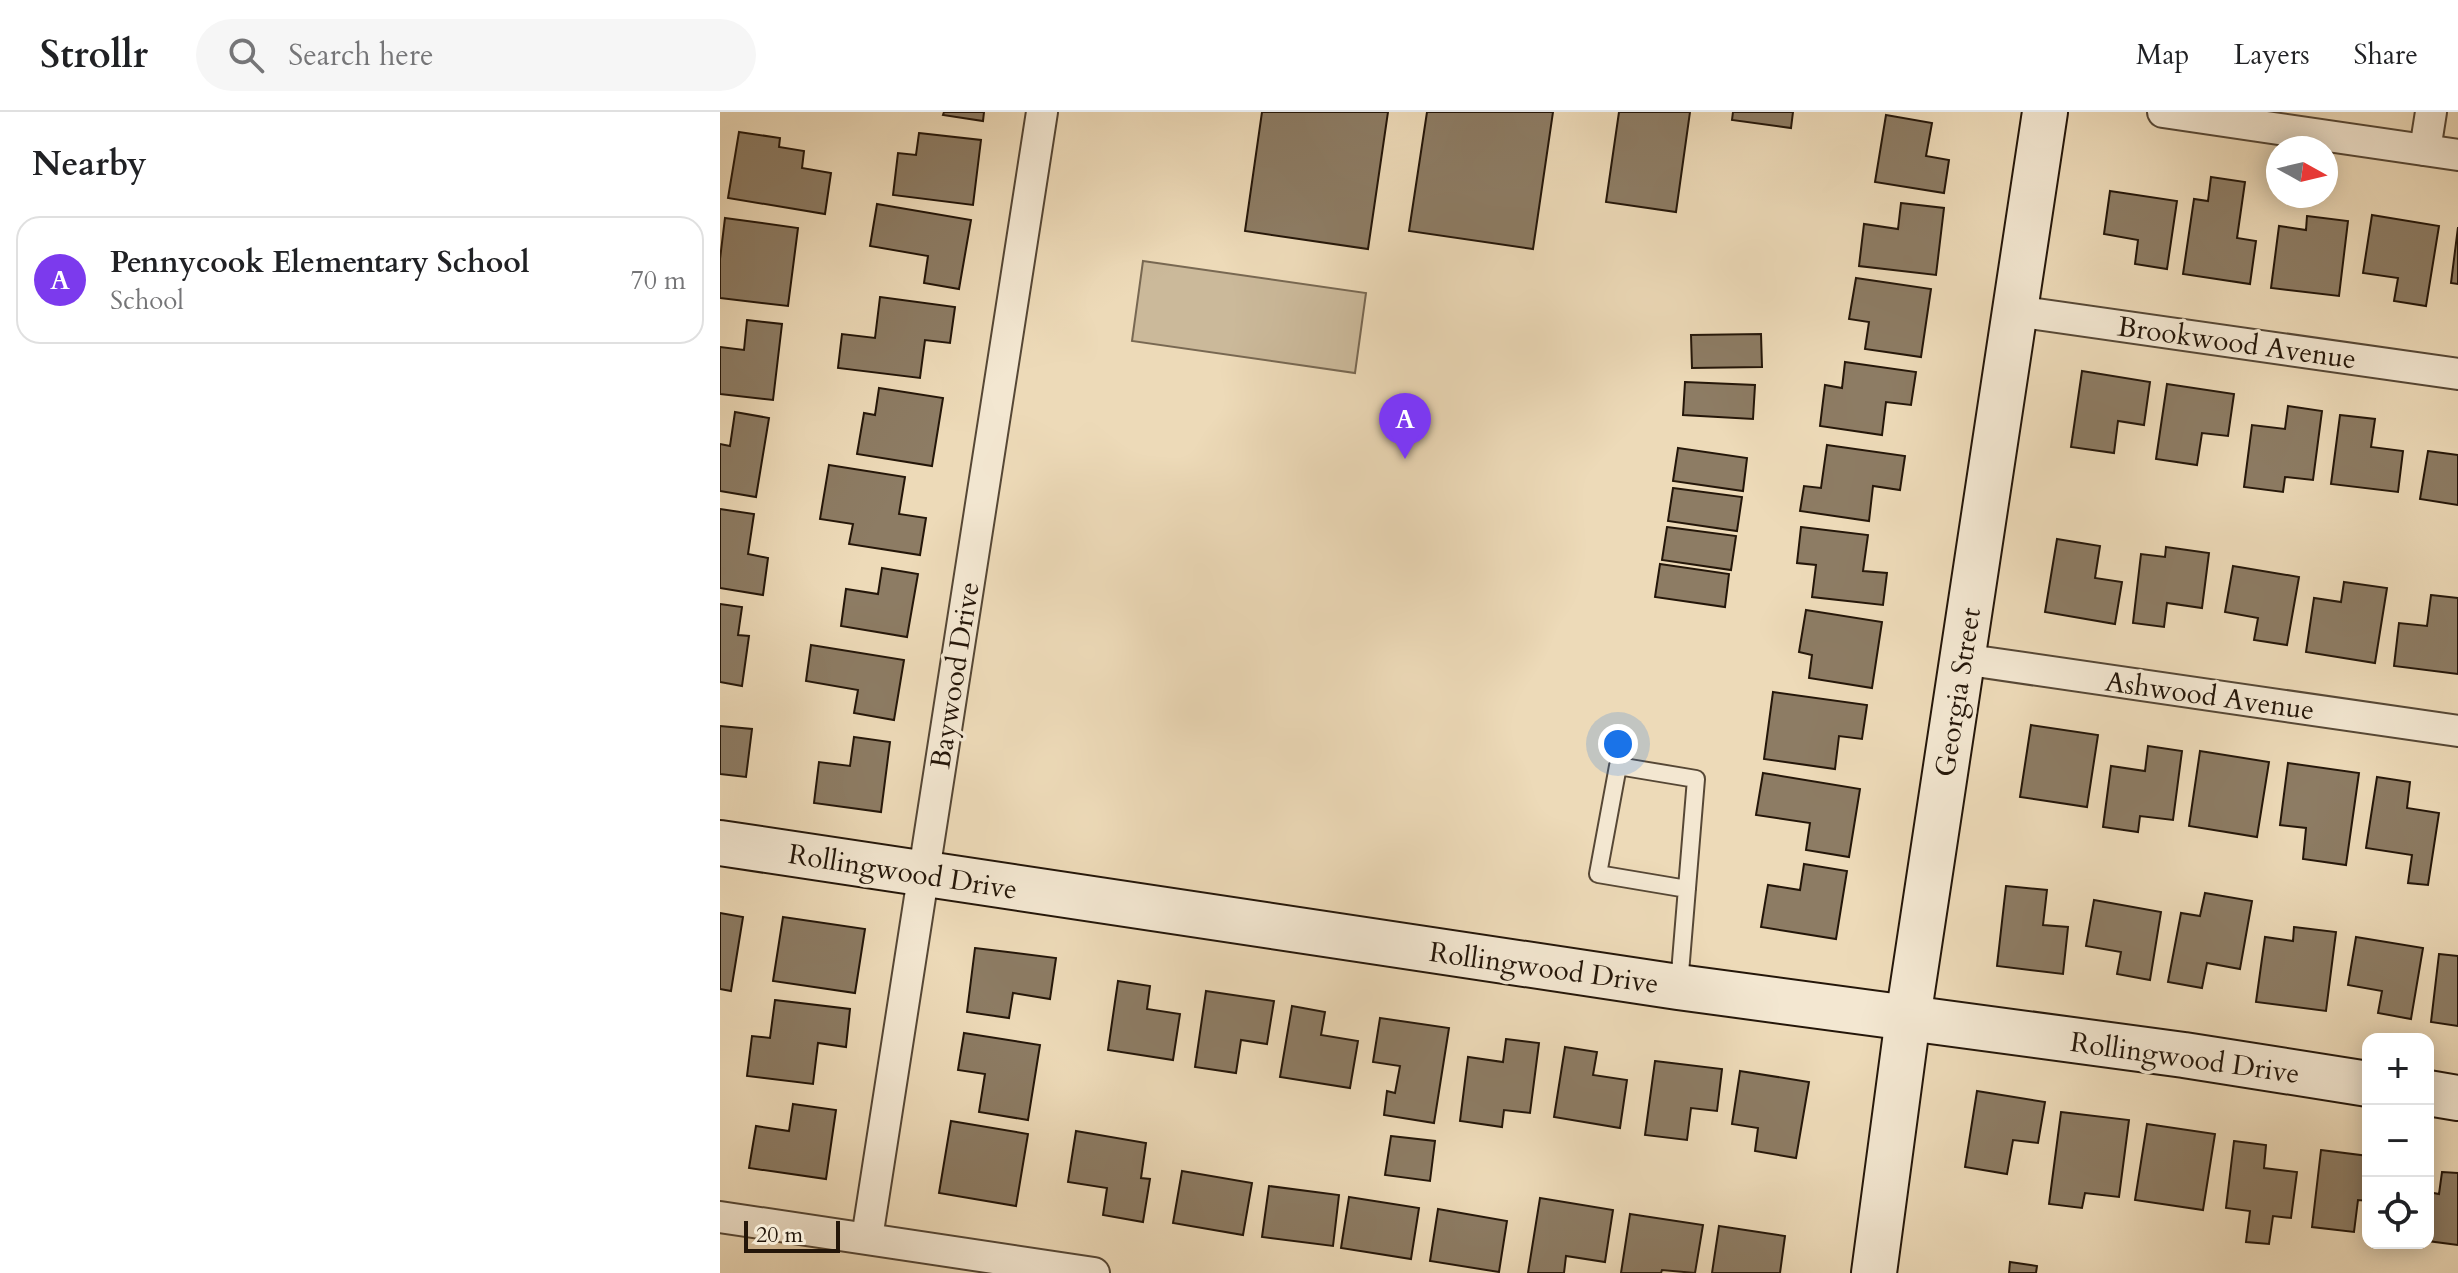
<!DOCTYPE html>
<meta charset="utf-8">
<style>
body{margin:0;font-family:Cardo,serif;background:#f6f6f6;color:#202124}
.controls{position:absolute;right:24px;bottom:24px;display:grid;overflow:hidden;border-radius:16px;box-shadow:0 4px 20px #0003}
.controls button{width:72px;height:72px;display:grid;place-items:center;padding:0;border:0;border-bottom:2px solid #e0e0e0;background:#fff;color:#202124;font:40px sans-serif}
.compass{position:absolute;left:1546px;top:24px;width:72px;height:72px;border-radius:50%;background:#fff;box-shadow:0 4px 20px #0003;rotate:98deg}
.scale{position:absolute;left:24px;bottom:20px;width:96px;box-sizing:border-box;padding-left:8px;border:4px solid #241609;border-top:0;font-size:22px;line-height:28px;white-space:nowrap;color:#241609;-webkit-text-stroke:6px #f3e7d1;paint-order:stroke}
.you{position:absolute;left:898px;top:632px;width:28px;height:28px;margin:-20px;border:6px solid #fff;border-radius:50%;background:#1a73e8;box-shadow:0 0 0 12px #1a73e833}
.badge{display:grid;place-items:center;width:52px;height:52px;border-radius:50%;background:#7c3aed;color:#fff;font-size:26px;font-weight:700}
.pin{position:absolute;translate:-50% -66px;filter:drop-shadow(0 2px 4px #0008)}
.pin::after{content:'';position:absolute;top:42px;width:28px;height:24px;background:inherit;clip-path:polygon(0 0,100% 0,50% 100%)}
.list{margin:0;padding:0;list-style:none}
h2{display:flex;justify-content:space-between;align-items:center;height:104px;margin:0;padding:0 32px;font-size:34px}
h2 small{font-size:26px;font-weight:400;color:#757577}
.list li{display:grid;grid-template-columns:52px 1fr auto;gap:24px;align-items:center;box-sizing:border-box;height:128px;margin:0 16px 16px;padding:0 16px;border:2px solid #e0e0e0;border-radius:24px}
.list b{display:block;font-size:30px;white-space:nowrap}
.list p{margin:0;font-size:26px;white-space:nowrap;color:#757577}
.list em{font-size:26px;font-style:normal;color:#757577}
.icon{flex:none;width:44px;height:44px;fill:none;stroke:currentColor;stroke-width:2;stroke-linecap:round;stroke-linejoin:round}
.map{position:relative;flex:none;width:1738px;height:1161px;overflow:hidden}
header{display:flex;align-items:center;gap:48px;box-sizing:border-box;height:112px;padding:0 40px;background:#fff;border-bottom:2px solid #e0e0e0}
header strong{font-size:38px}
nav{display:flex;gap:44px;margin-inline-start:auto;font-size:28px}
.search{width:560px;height:72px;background:#f6f6f6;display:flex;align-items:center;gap:20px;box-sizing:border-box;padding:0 28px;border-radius:44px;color:#757577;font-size:30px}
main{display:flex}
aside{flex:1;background:#fff}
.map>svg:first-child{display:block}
.green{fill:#cbb99a;stroke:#786852;stroke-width:2}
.building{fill:#8d7c64;stroke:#241609;stroke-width:2}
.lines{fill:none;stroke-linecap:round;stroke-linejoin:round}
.lane-casing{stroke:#564735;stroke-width:20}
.street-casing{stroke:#564735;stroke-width:34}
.secondary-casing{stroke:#241609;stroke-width:48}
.lane{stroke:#f3e7d1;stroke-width:16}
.street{stroke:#f3e7d1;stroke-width:30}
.secondary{stroke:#f3e7d1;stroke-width:44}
.labels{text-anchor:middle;stroke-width:7;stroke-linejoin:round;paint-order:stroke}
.street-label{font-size:28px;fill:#241609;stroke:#f3e7d1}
</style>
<header>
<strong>Strollr</strong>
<div class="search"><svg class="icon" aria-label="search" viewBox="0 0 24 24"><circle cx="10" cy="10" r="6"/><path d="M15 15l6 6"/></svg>Search here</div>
<nav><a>Map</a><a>Layers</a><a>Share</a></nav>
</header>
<main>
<aside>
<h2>Nearby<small></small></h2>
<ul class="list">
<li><span class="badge">A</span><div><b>Pennycook Elementary School</b><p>School</p></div><em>70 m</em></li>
</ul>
</aside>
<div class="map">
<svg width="1738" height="1161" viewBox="0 0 1738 1161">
<rect width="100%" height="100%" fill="#eddab8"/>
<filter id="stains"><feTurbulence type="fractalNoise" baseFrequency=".0025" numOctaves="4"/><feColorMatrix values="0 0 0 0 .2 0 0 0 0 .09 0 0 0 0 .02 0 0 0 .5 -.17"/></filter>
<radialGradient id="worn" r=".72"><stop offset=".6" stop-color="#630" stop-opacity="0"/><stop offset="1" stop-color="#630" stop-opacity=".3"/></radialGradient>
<path class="green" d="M423,149l223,32 -11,80 -223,-32z"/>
<g class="building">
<path d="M224,0h40l-1,9 -40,-6z"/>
<path d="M542,0h126l-20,137 -123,-18z"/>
<path d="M707,0h126l-20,137 -124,-18z"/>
<path d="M899,0h71l-14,100 -70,-10z"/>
<path d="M1013,0h60l-2,16 -59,-8z"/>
<path d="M1166,3l46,8 -6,33 23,4 -5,33 -69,-11z"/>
<path d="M19,20l41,6 -1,9 25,4 -2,17 29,5 -6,41 -97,-16z"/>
<path d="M199,21l62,7 -8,65 -80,-10 5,-42 18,2z"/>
<path d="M1491,65l34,5 -8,56 19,3 -6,43 -67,-10 11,-75 14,2z"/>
<path d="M1390,79l67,10 -10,68 -32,-5 3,-24 -34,-6z"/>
<path d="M1181,91l43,5 -8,67 -77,-9 5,-42 34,5z"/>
<path d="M157,92l94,16 -12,69 -35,-6 4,-27 -58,-10z"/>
<path d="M1652,103l67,11 -13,80 -32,-5 4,-23 -35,-5z"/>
<path d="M1587,104l41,5 -9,75 -68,-8 8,-62 27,4z"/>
<path d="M5,106l73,10 -10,78 -68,-8v-39z"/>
<path d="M1738,115v57l-7,-1z"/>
<path d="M1136,166l75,11 -10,68 -56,-8 4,-27 -20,-3z"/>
<path d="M160,185l75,10 -5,36 -25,-3 -5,38 -82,-10 4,-34 33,4z"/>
<path d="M27,208l35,4 -9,76 -53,-6v-47l24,3z"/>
<path d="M1041,222l1,33 -70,1 -1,-33z"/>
<path d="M1125,250l71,10 -5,33 -25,-3 -4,33 -62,-9 5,-41 17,3z"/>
<path d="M1362,259l68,11 -6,43 -26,-4 -4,32 -43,-6z"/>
<path d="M965,270l70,3 -2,34 -70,-4z"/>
<path d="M1447,272l67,10 -6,42 -26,-3 -5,32 -41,-6z"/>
<path d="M159,276l64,10 -11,68 -75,-12 7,-41 11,2z"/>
<path d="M1568,294l34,5 -9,69 -28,-3 -2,15 -39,-5 8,-62 33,4z"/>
<path d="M15,300l34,6 -13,79 -36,-6v-47l10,2z"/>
<path d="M1620,303l35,4 -4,28 32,4 -5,41 -67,-8z"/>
<path d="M1107,333l78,11 -5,34 -27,-4 -4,35 -69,-10 4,-25 17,2z"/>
<path d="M958,336l69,10 -4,33 -70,-10z"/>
<path d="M1708,339l30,4v50l-38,-6z"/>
<path d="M109,353l76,12 -6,37 27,4 -6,37 -71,-11 4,-20 -33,-5z"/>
<path d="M953,376l69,9 -5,34 -69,-10z"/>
<path d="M0,397l34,5 -6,40 20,4 -5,37 -43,-7z"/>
<path d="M947,415l69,9 -5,34 -69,-10z"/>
<path d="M1081,415l67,8 -5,36 24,2 -4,32 -71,-8 4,-32 -19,-2z"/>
<path d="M1337,427l43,7 -5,32 27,4 -7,42 -70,-12z"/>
<path d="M1446,435l43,6 -7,55 -35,-5 -3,24 -31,-4 8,-69 24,3z"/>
<path d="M940,452l69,10 -4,33 -70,-10z"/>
<path d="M1513,454l66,11 -12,68 -33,-5 4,-22 -33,-6z"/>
<path d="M162,456l36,6 -11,63 -66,-11 5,-37 32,5z"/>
<path d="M1624,470l43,6 -12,75 -69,-11 8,-54 27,4z"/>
<path d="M1711,483l27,3v76l-64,-8 5,-43 28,3z"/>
<path d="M0,492l22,3 -4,28 11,1 -7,50 -22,-4z"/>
<path d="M1086,498l76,12 -10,66 -63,-10 3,-23 -13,-3z"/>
<path d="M91,533l93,15 -10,60 -40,-7 4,-23 -52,-9z"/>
<path d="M1053,580l94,13 -5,34 -23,-3 -4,33 -71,-10z"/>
<path d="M1311,613l67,10 -11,72 -67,-10z"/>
<path d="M0,614l32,3 -6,48 -26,-3z"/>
<path d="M134,625l36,5 -9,70 -67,-9 5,-41 31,4z"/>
<path d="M1428,634l34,5 -9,69 -33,-4 -2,16 -35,-5 8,-61 34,5z"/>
<path d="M1480,639l69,11 -12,75 -68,-11z"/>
<path d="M1568,651l71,10 -13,92 -43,-6 3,-31 -26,-3z"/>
<path d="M1043,661l97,16 -11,68 -43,-7 4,-27 -54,-8z"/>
<path d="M1657,665l33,5 -3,26 32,5 -11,72 -20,-2 4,-28 -46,-7z"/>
<path d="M1084,752l43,7 -11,68 -75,-12 7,-42 32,5z"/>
<path d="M1286,774l41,4 -4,35 25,2 -5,47 -66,-8z"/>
<path d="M1485,781l47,8 -12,68 -33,-6 -5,25 -34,-6 13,-69 19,3z"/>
<path d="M1374,788l67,12 -11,68 -33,-6 4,-22 -35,-6z"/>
<path d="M0,801l23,4 -12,74 -11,-2z"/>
<path d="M63,805l82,12 -10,64 -82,-12z"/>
<path d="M1574,815l42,5 -10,79 -70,-9 9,-65 28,4z"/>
<path d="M1636,825l67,11 -12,71 -33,-6 4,-22 -34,-6z"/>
<path d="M255,836l81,10 -6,41 -37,-6 -4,25 -42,-6z"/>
<path d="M1719,842l19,2v70l-27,-4z"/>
<path d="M398,869l32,5 -3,23 33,5 -7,46 -65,-10z"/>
<path d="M486,879l68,10 -7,43 -26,-4 -5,33 -41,-6z"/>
<path d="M55,888l75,9 -4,38 -28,-4 -5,41 -66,-8 5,-40 18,2z"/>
<path d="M572,894l33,6 -4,23 37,6 -8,47 -70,-11z"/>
<path d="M660,906l69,10 -15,95 -50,-8 3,-24 8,2 5,-27 -27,-4z"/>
<path d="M244,921l76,12 -12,75 -49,-8 6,-38 -27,-4z"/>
<path d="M786,927l33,4 -9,70 -26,-3 -2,17 -42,-6 8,-64 35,5z"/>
<path d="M845,935l32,5 -4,23 34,5 -7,48 -66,-11z"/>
<path d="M935,949l67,8 -5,42 -26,-3 -4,32 -42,-5z"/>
<path d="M1020,959l69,11 -13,76 -41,-7 3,-23 -26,-4z"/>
<path d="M1257,979l68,11 -7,41 -25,-3 -6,34 -42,-7z"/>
<path d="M73,992l43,6 -10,69 -77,-11 7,-42 33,5z"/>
<path d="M1341,1000l68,8 -10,77 -34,-4 -3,15 -33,-4z"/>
<path d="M231,1009l77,13 -12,72 -77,-13z"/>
<path d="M1427,1012l68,10 -12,76 -68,-10z"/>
<path d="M356,1019l70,12 -5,35 9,1 -7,43 -40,-7 4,-27 -39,-6z"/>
<path d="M671,1024l44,5 -5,40 -45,-6z"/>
<path d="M1514,1029l32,4 -2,23 33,4 -6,46 -18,-2 -4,28 -23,-2 4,-31 -24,-3z"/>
<path d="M1601,1038l47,6v45l-10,-1 -4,32 -42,-5z"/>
<path d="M462,1059l70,12 -9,52 -70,-12z"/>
<path d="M1722,1060l16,1v72l-30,-4v-49l11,2z"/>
<path d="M549,1074l70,9 -6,51 -71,-9z"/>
<path d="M629,1085l70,11 -8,51 -70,-11z"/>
<path d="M820,1086l73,12 -8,52 -39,-6 -2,17h-36z"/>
<path d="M718,1097l69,12 -8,51 -69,-11z"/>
<path d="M910,1102l73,11 -8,48 -33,-3 -1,3h-40z"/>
<path d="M999,1114l66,10 -5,37h-68z"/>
<path d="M1290,1150l27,4 -1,7h-27z"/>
</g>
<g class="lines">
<defs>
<path id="lane" d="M959,873l17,-206 -78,-13 -20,108 89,15"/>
<g id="street">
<path d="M1443,0l295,43"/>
<path d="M1705,38l6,-38"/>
<path d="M1295,199l443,63"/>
<path d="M1242,547l496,72"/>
<path d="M0,1105l374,56"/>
<path d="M147,1126l175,-1126"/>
</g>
<g id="secondary">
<path d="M0,731l958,144 506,68 184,29"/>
<path d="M1708,981l30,5"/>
<path d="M1154,1161l34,-255 137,-906"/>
</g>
</defs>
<use href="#lane" class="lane-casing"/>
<use href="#street" class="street-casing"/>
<use href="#secondary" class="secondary-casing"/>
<use href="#lane" class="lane"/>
<use href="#street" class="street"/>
<use href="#secondary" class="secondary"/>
</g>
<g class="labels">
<g class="street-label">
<text transform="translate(1517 230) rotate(8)" y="10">Brookwood Avenue</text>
<text transform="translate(234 563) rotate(-81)" y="10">Baywood Drive</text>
<text transform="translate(1237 580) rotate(-81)" y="10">Georgia Street</text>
<text transform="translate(1490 583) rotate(8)" y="10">Ashwood Avenue</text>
<text transform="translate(183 759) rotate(9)" y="10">Rollingwood Drive</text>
<text transform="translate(824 855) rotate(8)" y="10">Rollingwood Drive</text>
<text transform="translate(1465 945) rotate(8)" y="10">Rollingwood Drive</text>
</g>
</g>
<rect width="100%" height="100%" filter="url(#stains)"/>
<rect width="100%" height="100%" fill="url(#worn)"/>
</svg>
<div class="controls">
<button>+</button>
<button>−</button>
<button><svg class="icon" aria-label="locate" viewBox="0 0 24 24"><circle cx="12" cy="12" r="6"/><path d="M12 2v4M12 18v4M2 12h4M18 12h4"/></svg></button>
</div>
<svg class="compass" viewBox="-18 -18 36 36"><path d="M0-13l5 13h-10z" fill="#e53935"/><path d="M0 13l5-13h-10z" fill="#757577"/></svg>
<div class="scale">20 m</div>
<div class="you"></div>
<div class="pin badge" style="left:685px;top:347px">A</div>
</div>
</main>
